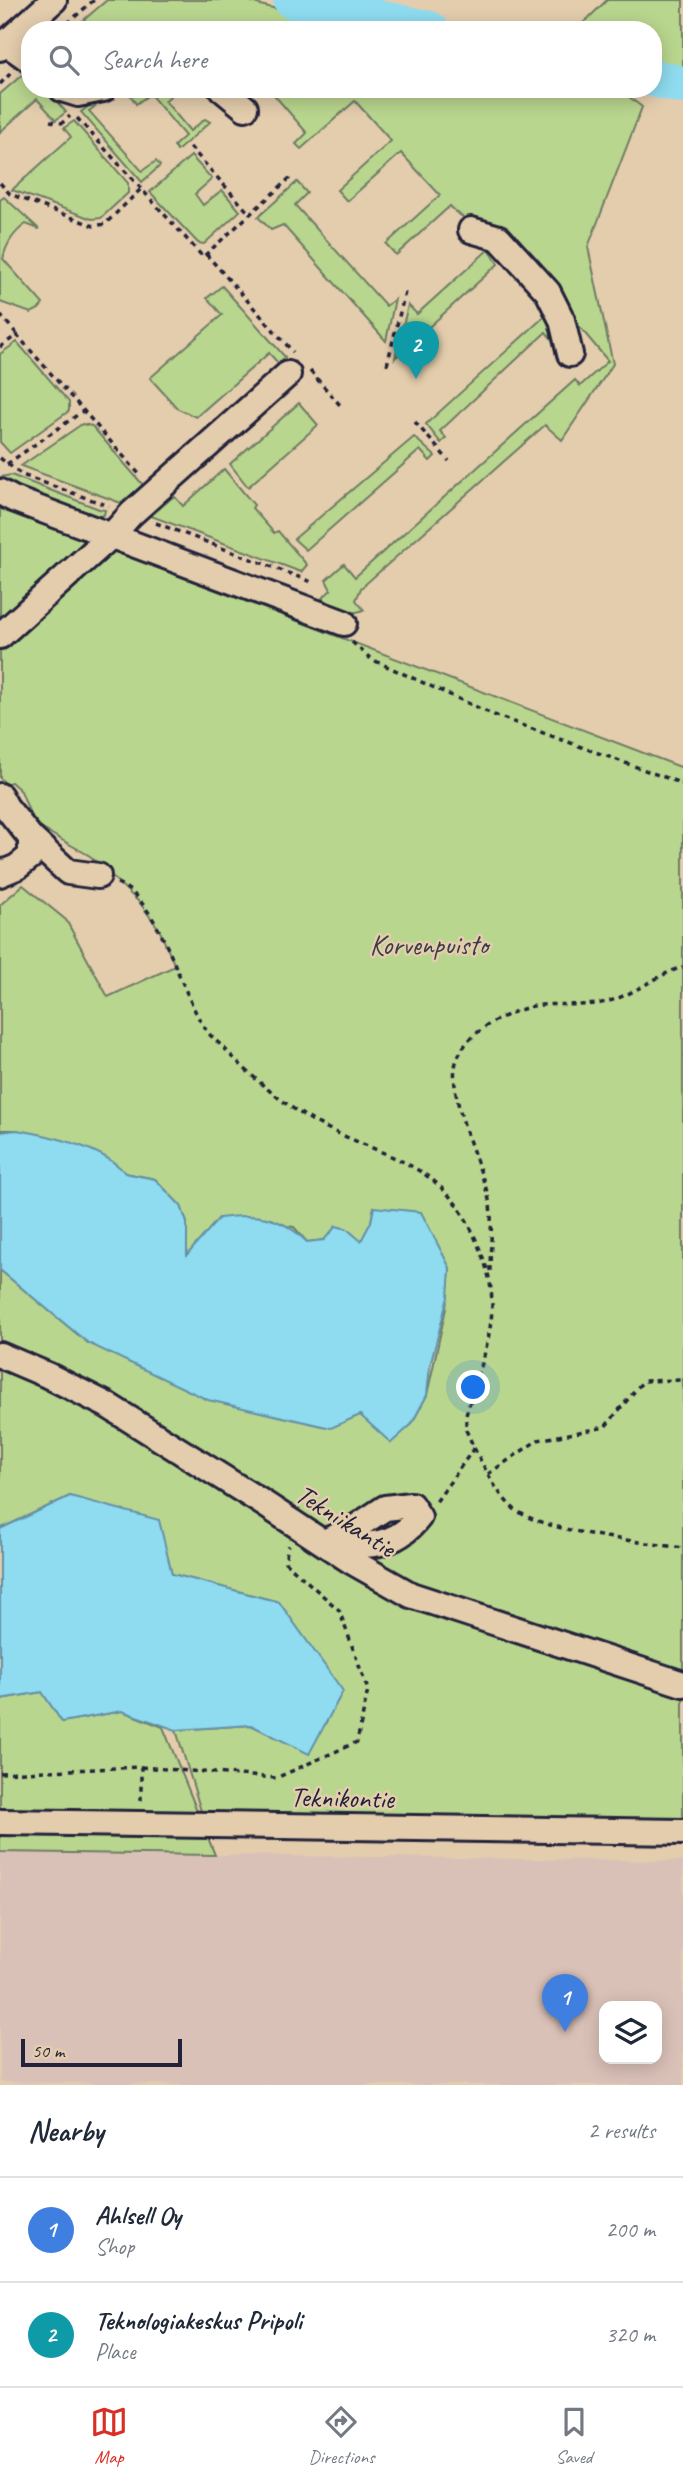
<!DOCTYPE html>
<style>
body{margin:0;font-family:Caveat,sans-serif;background:#f2f2f3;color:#1f2937}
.controls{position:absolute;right:21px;bottom:21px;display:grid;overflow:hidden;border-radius:14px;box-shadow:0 4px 18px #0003}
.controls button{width:63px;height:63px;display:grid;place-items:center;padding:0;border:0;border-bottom:2px solid #e0e1e3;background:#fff;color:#1f2937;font:35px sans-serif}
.scale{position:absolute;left:21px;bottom:18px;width:161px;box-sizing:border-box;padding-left:7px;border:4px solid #22223b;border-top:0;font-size:19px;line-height:24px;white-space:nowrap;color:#22223b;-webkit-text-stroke:5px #e4cdad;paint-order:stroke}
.you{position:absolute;left:474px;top:1388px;width:24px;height:24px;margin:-18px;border:5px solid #fff;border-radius:50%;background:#1a73e8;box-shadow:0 0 0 10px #1a73e833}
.badge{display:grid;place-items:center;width:46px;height:46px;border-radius:50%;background:#d93025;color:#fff;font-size:23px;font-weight:700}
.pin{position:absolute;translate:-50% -58px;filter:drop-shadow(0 2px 4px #0008)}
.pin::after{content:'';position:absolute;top:37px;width:24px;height:21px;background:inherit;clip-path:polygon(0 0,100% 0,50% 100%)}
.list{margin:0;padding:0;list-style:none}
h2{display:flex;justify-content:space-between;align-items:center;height:91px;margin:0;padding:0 28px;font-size:30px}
h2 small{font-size:23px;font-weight:400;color:#747a83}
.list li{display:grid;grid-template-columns:46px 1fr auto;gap:21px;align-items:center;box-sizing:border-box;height:105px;padding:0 28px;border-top:2px solid #e0e1e3}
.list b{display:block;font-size:26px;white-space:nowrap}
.list p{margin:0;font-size:23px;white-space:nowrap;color:#747a83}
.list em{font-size:23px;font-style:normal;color:#747a83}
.icon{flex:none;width:38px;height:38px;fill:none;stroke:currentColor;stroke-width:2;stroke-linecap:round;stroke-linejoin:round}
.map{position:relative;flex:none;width:683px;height:2085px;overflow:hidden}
.search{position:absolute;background:#fff;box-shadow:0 4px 18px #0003;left:21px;right:21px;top:21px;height:77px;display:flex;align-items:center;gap:18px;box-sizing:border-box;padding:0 24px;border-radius:28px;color:#747a83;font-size:26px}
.sheet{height:301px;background:#fff}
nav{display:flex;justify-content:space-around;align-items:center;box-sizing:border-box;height:98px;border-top:2px solid #e0e1e3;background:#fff;font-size:19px;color:#747a83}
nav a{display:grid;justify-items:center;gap:4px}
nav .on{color:#d93025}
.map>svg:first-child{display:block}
.built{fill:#dac1b8;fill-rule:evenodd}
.green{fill:#b9d68e;stroke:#6e7c64;stroke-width:2}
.water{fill:#8fdbef;stroke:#6391a7;stroke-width:2}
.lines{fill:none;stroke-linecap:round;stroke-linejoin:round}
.river{stroke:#8fdbef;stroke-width:38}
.minor-casing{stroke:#22223b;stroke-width:30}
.path{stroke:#22223b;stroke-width:3.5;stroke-dasharray:5 5;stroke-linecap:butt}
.minor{stroke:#e4cdad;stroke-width:24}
.labels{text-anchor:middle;stroke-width:5;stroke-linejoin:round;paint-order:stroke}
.park-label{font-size:28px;fill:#393d47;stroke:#e4cdad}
.street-label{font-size:28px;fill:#22223b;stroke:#e4cdad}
</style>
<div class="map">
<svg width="683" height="2085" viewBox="0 0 683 2085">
<rect width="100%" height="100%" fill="#e4cdad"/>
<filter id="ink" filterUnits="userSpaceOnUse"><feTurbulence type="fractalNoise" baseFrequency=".0143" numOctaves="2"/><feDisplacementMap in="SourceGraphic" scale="14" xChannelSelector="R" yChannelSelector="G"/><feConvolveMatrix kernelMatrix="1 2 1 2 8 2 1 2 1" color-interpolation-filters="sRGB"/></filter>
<g filter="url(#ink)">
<path class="built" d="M0,1852l683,9v224h-497l-186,-3zM604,2006h53v53h-53z"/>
<g class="green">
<path d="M107,0h140l13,5 106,25h-294z"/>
<path d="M607,0h76v85l-30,-7v-48h-77z"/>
<path d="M29,69l1,20h16l20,23 -10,8 -19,-21 -37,33v-38z"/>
<path d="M177,89l-12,12 25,30 15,-12 5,3 -33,29 -3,-5 11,-10 -35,-42 -14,10 -6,-10z"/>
<path d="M269,89h350l23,18 -54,140 25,117 -51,76 -17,-15 -184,163 -5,12 8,10c-15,6 -32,0 -42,-12l9,-8 -5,-10 18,-16 11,13 220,-197 5,6 28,-25 -30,-36 -9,7 -95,-107c-9,-7 -16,-10 -24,-19l-54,49 -10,-11 54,-49 -39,-42 -54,48 -10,-11 54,-49 -36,-40 -54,48 -5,-5 11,-11z"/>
<path d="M97,100l5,1 -13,10 53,60 14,-10 4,5 -18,16 -61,-70z"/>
<path d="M74,121l54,62v10l-27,25 -9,1 -80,-29 59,-53 -7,-9z"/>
<path d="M191,156l21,23 -17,15 8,11 19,-15 18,21 -36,33 -6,-1 -48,-51z"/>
<path d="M297,182l10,11 -12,12 91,101 9,-7 -9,42 -103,-116 -12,5 -13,-13z"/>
<path d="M4,197l35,32 -13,-5c-13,9 -20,20 -23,35l40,45 -4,5 -8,4 -31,-11v-102z"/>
<path d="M489,249l9,15 -103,94 13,-53 9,9z"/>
<path d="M222,286l63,71 -7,6 -9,-10 -73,64 -18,-8 -28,-31 72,-63 -15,-17z"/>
<path d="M545,316l16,22 -6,5 -9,-11 -106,99 6,7 -5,5 -15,-19z"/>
<path d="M17,342l52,60v9l-59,42 -10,-11v-88z"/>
<path d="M299,403l19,22 -70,62 -18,-23z"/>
<path d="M82,424l10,2 51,59 -22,18 -100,-37z"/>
<path d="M414,437l21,19 -5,5 -10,-11 -114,100 -12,-11z"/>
<path d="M224,469l30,36 -2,3 22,25 4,-2 29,34 -6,7 -150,-56 23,-20 9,10z"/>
<path d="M11,475l88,34 6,1 -1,5 -8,2 -96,-36v-4z"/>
<path d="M0,508l87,32 -1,9 -86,77z"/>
<path d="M111,550l572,218v1068l-478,-12 -29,-94 75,-5 58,28 -30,-151 -107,-28 -102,-78 -70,33v-259l88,73 272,71 51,11 16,-30 19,-87 4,-40 -76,-61 -3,15 -10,20 -14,-13 -23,11 -17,2 -13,-15 -75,-9 -32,38v-33l-6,-17 -26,-27 -30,-6 -108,-43h-17v-225l23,-20 43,35 42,77 67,-31 -16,-37 -20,-27 -49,-46 -56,-32 -13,-33 -10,-9 -5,2 -6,-6v-128z"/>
<path d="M42,1692l20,30 60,-11 41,16 52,128 -215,-3v-153z"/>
</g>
<g class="water">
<path d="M17,1130c32,5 88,18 108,43l30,6 26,27 6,17v32l32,-37c36,-5 62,-3 88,24l17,-2 12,-14 11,3 14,12 10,-19 3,-15 47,5 29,56 -2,29 -18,69 -3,29 -16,30 -20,18 -31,-28 -29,13 -123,-28 -120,-57 -88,-73v-138z"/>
<path d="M70,1496l89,24 13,54 107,28 64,89 -34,63 -58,-29 -75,5 -54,-19 -60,11 -20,-30 -42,7v-170z"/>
</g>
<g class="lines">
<g class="river">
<path d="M292,0l138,30"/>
<path d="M653,78l30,7"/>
</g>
<defs>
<g id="minor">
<path d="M6,43l24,17"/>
<path d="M0,48l54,-48"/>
<path d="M62,89l16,5 25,-5"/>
<path d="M222,89l23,19"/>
<path d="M471,230l28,8 49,54 14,28 8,34"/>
<path d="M0,492l13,7 331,124"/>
<path d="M0,636l112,-101 19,-21 157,-140"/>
<path d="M0,796l6,11 25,31v18l-14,11 -17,7"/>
<path d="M31,838l37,34 30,4"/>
<path d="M0,1355l47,20 60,30 156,98 88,58 60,34 272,89"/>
<path d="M411,1505l8,12c-26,34 -57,29 -95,25l29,-13 32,-21z"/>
<path d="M0,1822l683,10"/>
</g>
</defs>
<use href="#minor" class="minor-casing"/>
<g class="path">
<path d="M60,30l34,-30"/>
<path d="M0,84l11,-11"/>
<path d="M77,118l126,139 89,-81"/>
<path d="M50,121l12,2 8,-7"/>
<path d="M190,147l60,67"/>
<path d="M0,183l10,11 84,32 11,-2 37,-36"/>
<path d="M206,254l87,98"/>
<path d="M0,315l17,19"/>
<path d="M0,347l17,-12 123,140"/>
<path d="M387,365l19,-77"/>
<path d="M310,371l30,34"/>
<path d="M415,422l34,39"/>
<path d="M0,458l22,17 87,31"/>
<path d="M7,464l76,-53"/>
<path d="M156,523l156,59"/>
<path d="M352,642l19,17 123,56 189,69"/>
<path d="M117,883c44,18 62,108 89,147 5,7 13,13 19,19 27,28 56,54 90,73 69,37 128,38 161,118 10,24 16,41 16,67 -1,36 -16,74 -26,108v15l8,18 -38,54"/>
<path d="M490,1271c0,-22 4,-55 -2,-75 -9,-36 -38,-93 -33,-129 5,-31 44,-51 71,-59 25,-8 54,1 80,-6 28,-7 50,-27 77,-35"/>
<path d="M474,1448c11,20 21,43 38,59 26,25 132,35 171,41"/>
<path d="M488,1474l50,-34 67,-13 38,-46 40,-1"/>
<path d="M141,1767l135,11 81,-36 11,-52 -29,-80 -54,-48 3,-17"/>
<path d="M0,1773l141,-6v36"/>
</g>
<use href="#minor" class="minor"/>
</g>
</g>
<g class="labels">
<g class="park-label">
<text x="429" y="954">Korvenpuisto</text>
</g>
<g class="street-label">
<text transform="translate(346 1520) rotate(32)" y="10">Tekniikantie</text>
<text transform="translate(342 1797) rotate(1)" y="10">Teknikontie</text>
</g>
</g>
</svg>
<div class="controls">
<button><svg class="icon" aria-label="layers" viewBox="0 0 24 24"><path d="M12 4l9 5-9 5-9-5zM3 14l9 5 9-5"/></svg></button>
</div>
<div class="scale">50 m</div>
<div class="you"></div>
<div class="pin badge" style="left:565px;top:2032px;background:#3f7fe0">1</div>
<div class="pin badge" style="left:416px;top:379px;background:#0f9aa8">2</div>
<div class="search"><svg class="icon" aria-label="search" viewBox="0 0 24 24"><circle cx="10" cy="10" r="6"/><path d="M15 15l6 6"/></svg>Search here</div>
</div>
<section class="sheet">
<h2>Nearby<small>2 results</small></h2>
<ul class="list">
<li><span class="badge" style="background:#3f7fe0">1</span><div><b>Ahlsell Oy</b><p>Shop</p></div><em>200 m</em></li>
<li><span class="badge" style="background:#0f9aa8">2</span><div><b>Teknologiakeskus Pripoli</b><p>Place</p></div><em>320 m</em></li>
</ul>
</section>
<nav>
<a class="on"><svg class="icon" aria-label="map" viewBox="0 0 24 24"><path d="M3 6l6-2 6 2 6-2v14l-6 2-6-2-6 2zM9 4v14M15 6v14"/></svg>Map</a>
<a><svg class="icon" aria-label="directions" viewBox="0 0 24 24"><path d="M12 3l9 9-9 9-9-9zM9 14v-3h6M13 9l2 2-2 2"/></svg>Directions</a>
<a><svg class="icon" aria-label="saved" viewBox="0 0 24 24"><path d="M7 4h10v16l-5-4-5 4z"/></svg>Saved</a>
</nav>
